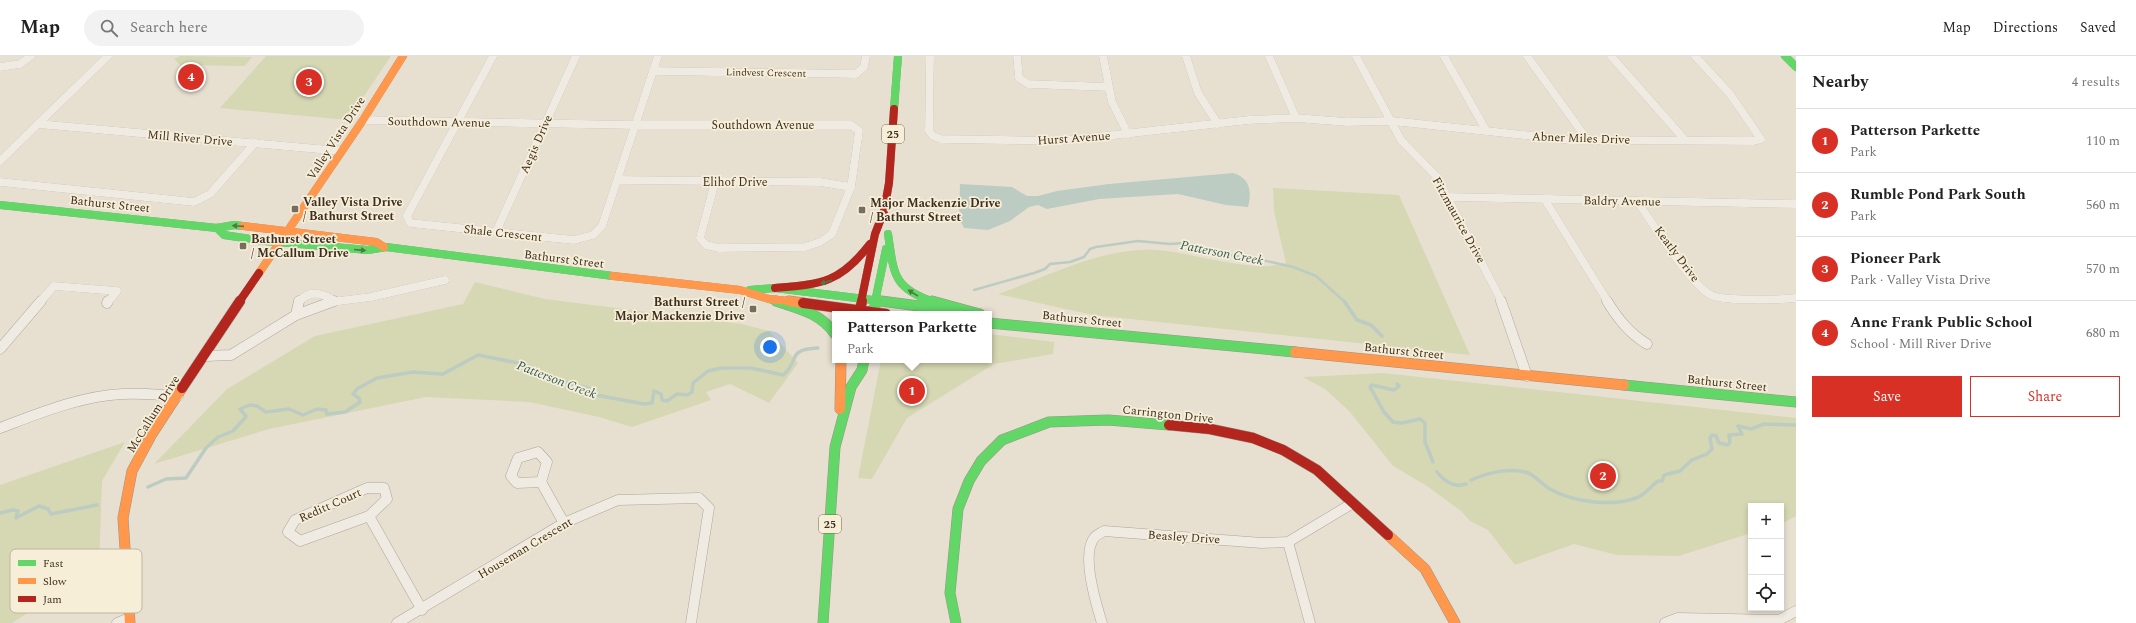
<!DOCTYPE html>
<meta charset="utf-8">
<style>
body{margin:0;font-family:Spectral,serif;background:#f2f2f2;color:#222}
.controls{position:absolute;right:12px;bottom:12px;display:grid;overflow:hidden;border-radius:0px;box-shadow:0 2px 6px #0003}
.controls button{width:36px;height:36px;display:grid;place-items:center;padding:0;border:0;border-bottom:1px solid #e0e0e0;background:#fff;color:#222;font:20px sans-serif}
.you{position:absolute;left:770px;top:291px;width:14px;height:14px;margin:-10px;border:3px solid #fff;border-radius:50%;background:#1a73e8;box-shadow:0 0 0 6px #1a73e833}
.badge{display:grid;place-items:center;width:26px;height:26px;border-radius:50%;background:#d93025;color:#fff;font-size:13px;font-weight:700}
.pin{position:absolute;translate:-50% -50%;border:2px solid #fff;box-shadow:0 1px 4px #0006}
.popup{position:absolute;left:832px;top:255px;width:160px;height:52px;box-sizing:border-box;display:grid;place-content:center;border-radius:0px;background:#fff;filter:drop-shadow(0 1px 3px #0005);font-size:13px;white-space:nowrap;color:#767676}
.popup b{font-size:15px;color:#222}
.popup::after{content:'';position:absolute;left:50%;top:100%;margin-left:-8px;border:8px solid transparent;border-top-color:#fff}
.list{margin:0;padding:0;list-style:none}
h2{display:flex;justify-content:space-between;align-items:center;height:52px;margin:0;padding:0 16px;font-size:17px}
h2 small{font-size:13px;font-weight:400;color:#767676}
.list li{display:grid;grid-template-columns:26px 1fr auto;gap:12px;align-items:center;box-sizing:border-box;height:64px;padding:0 16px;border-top:1px solid #e0e0e0}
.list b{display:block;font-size:15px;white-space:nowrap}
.list p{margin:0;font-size:13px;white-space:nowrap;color:#767676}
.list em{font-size:13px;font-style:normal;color:#767676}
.actions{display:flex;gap:8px;padding:12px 16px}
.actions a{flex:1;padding:9px 0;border:1px solid #d93025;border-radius:0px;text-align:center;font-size:14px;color:#d93025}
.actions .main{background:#d93025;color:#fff}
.icon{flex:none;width:22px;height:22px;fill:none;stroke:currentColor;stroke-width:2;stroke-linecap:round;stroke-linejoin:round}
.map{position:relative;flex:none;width:1796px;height:567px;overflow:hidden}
header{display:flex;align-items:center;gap:24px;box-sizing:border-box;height:56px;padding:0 20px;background:#fff;border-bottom:1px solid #e0e0e0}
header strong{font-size:19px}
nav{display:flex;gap:22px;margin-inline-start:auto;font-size:14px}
.search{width:280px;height:36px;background:#f2f2f2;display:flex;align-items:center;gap:10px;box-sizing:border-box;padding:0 14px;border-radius:22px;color:#767676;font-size:15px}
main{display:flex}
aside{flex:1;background:#fff}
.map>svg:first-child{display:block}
.green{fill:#d6d7b3}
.water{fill:#bcccc2}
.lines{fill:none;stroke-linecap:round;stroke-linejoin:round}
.stream-far1{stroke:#bcccc2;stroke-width:2.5}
.stream{stroke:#bcccc2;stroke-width:3.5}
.street-far1-casing{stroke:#ada599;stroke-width:8}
.street-casing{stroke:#ada599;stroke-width:11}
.fast-far1-casing{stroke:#9c958a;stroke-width:8}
.fast-casing{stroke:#9c958a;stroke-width:11}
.slow-far1-casing{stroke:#9c958a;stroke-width:8}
.slow-casing{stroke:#9c958a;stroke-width:11}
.jam-far1-casing{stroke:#9c958a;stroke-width:8}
.jam-casing{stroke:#9c958a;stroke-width:11}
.street-far1{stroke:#efebe3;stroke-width:8}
.street{stroke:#efebe3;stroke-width:10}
.fast-far1{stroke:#63d668;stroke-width:8}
.fast{stroke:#63d668;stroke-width:10}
.slow-far1{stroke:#ff974d;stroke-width:8}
.slow{stroke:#ff974d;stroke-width:10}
.jam-far1{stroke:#b3261e;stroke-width:8}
.jam{stroke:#b3261e;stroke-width:10}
.oneway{fill:#4e7a40}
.poi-dot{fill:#786c5e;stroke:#f7eed8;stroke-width:1.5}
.labels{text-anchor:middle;stroke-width:3.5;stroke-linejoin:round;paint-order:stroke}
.far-street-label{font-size:10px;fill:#3d2e20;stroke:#f7eed8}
.shield{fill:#f7eed8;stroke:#756857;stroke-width:1}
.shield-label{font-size:11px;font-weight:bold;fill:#3d2e20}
.street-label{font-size:12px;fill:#3d2e20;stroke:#f7eed8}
.poi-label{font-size:12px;font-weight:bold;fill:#3d2e20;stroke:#f7eed8;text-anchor:start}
.water-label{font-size:13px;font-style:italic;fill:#2f5d5a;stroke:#f7eed8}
.key{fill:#f7eed8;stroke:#bfb4a1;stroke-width:1}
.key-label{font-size:11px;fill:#3d2e20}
</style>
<header>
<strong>Map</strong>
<div class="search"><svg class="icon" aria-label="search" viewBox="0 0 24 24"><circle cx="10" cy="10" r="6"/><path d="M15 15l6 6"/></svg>Search here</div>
<nav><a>Map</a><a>Directions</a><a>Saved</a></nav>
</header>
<main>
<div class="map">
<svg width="1796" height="567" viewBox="0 0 1796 567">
<rect width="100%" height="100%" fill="#e7e0d1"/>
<g class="green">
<path d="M180,0l72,1 -7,9 -65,-1 -6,-6z"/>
<path d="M266,0h125l-43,64 -128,-12z"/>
<path d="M1273,132l126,7 71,160 -377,-40 -95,-21c48,-17 107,-48 158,-44 37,2 94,24 130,13l-12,-52z"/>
<path d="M475,226l70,17 197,25 27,7 29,32 -29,40 -39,-19 -24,8 5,8 -79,27 -33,-10 -70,-15 -103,-5 -157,32 -115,35 73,-75 88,-53 148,-32z"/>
<path d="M989,278l65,8 -1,12 -59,10 -87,54 -35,61 -14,-1 23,-118h108z"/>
<path d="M1383,317l413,45v98l-15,8v-18h-30v27l-72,23 -62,-1 -43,-11 -59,21 -27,-35 -18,-9 -9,-10 -34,-25 -34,-20 -43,-54 -25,-23 -22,-12z"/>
<path d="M125,386l-23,39 -3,85 -87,57h-12v-138z"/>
</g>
<path class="water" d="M1233,117c17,5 19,18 15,34l-22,-2 -48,-11 -79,5 -52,10 -9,-4 -9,2 -19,14 -22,9 -24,-2 -5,-10 1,-34 52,3 15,9h11l19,-5 52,-7z"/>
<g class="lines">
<path class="stream-far1" d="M974,234l60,-17 11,-4 5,-5 20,-2 14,-5 6,-8 6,-2 42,-6 32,3 13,-1 38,12 28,2 44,10 23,9 29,26"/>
<g class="stream">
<path d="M1344,245l13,19 14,5 11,11"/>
<path d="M1397,328l2,2 -5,4 -22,-5 -2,2 14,25 9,10 9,1 18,-4 5,4v19l8,20"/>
<path d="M1437,416c7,9 17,16 29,12"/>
<path d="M1471,424c16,-7 36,-12 54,-8 10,2 16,12 25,17 23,13 61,18 86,9 9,-3 15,-12 22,-17h4l2,-6 16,-4 12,-11 15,-6 5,-5 -2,-11 2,-3 4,1 3,7 9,2 2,-3 -1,-7 13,-1 -4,-8 13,3 13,-5 32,1"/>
<path d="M148,431l18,-8 20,-1 20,-30 12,-11 15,-6 12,-13 1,-2 -6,-7 10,-4 7,1 9,6 23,-3 14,6 14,-6 9,1 1,4 18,-2 15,-10 -1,-4 -6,-4 4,-5 20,-11 36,-6 30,2 35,-19 45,9 29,15 39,10 5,6 48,9 8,-1 2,-12 7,3 1,6 5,1 10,-7 10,1 5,-3 1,-9 15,-12 14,-3h29l32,7c17,-12 2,-26 35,-27"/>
<path d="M0,457l13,-3 5,1 -2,7 23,-12 9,3 3,5 46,-9"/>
</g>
<defs>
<g id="street-far1">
<path d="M493,0l-86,160 3,7 164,17 19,-5 9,-9 56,-170"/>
<path d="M930,0l-1,75 4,5 8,3 119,2 189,-21 47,-2 51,4 45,-1 178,19 183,1 8,-2 -31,-45 -35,-38"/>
<path d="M1017,0l2,22 9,6 80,3"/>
<path d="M1103,0l9,46 16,32"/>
<path d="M1186,0l12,37 20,31"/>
<path d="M1269,0l27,62"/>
<path d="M1356,0l45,84 36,37 65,125"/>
<path d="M1444,0l42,74"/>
<path d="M1527,0l60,83"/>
<path d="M1611,0l74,84"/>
<path d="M0,11l20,-3 11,-8"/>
<path d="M653,15l203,3 8,-7 2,-11"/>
<path d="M363,64l272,5h216l8,6 -8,56 -19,47 -12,8 -15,5 -86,1 -13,-3 -6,-7 15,-56"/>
<path d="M38,68l303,27"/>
<path d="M0,105l108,-105"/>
<path d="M618,124l202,2 31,5"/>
<path d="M0,126l194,20 16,-8 45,-51"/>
<path d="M1447,141l349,7"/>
<path d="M1545,144l63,102"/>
<path d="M1637,145c15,21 55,87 76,95 15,5 66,4 83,2"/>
<path d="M496,176l80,-176"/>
<path d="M40,246l14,-16 63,5 -9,11"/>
<path d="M299,246c10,-13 24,-9 36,-1"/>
<path d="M331,246l40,-5 74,-17"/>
</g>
<g id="street">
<path d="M1501,245l26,75"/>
<path d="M1607,245c11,18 22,32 40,43"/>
<path d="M107,247l1,-2"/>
<path d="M296,259l3,-14"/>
<path d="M0,293l41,-48"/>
<path d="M206,300l25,-1 65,-40 38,-14"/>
<path d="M0,372c40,-15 80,-32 123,-34 18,-1 37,1 55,2"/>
<path d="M538,396l9,10 -6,20 -24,1 -6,-7 7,-18z"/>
<path d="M541,426l23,41"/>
<path d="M367,432h17l3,11 -18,17 -69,25 -12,-9 7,-12z"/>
<path d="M369,460l53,94"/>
<path d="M1288,486l22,81"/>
<path d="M117,567l12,-5"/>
<path d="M397,567l167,-100 54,-23 81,-2 10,10 -18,115"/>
<path d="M1102,567c-6,-19 -21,-68 -8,-85 2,-3 7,-5 10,-7l158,12 26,-1 65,-39"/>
<path d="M1665,567l13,-5 101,2 17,-9"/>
</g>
<g id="fast-far1">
<path d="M1785,0l11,11"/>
<path d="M894,53l4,-53"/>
<path d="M0,149l217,23 17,-3 9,1"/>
<path d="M217,172l7,7 41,6 103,9 18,-3 227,29"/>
<path d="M888,178c6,39 4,54 46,68"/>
<path d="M750,234l25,-2 114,14"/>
<path d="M769,243l10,3"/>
<path d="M875,246l11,-53"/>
</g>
<g id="fast">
<path d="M776,245c24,8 44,12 59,33"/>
<path d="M881,245l99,13"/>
<path d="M932,245l44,12"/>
<path d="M873,258l3,-13"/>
<path d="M989,267l306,29"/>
<path d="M1624,329l172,17"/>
<path d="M823,567l12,-176 16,-60 11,-17 2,-10"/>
<path d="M956,567l-6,-30 8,-84 11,-28 12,-20 21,-21 47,-18 59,-2 61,5"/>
</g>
<g id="slow-far1">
<path d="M243,170l133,16 8,5"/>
<path d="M259,217l104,-153 40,-64"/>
<path d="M613,220l127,14 29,9 29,3"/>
</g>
<g id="slow">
<path d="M789,245l14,2"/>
<path d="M1295,296l329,33"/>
<path d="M840,353l1,-49"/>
<path d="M1388,479l37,34 30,54"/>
<path d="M130,567l-7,-105 9,-47 20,-37 30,-46"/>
</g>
<g id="jam-far1">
<path d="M775,232c47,-4 65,-5 95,-44"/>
<path d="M239,246l20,-29"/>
<path d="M861,246l14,-68 9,-23 5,-28 5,-74"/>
</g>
<g id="jam">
<path d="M803,247l83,11"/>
<path d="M859,258l3,-13"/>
<path d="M182,332l58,-87"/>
<path d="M1169,369l41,4 43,9 30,12 34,20 71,65"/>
</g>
</defs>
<use href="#street-far1" class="street-far1-casing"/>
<use href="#street" class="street-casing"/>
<use href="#fast-far1" class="fast-far1-casing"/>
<use href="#fast" class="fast-casing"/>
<use href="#slow-far1" class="slow-far1-casing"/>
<use href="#slow" class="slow-casing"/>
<use href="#jam-far1" class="jam-far1-casing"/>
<use href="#jam" class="jam-casing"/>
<use href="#street-far1" class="street-far1"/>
<use href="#street" class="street"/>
<use href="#fast-far1" class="fast-far1"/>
<use href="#fast" class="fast"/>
<use href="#slow-far1" class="slow-far1"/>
<use href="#slow" class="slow"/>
<use href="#jam-far1" class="jam-far1"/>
<use href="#jam" class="jam"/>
</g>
<defs><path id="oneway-solid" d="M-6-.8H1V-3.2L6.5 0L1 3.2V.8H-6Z"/></defs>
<g class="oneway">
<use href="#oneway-solid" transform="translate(238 170) rotate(-176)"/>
<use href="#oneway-solid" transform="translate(360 194) rotate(5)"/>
<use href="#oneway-solid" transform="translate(826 226) rotate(163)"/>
<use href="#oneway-solid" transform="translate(913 237) rotate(-148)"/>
</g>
<g class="poi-dot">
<rect x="291" y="149" width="8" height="8" rx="2"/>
<rect x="858" y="150" width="8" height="8" rx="2"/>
<rect x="239" y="186" width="8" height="8" rx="2"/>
<rect x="749" y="249" width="8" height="8" rx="2"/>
</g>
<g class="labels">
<g class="far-street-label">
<text transform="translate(766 16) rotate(1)" y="4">Lindvest Crescent</text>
</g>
<g class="shield">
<rect x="882" y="69" width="22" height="18" rx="3"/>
<rect x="819" y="459" width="22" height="18" rx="3"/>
</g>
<g class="shield-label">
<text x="893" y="82">25</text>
<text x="830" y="472">25</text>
</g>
<g class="street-label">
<text transform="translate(439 66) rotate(1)" y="4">Southdown Avenue</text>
<text x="763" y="73">Southdown Avenue</text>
<text transform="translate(190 82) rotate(5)" y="4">Mill River Drive</text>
<text transform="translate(336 82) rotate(-57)" y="4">Valley Vista Drive</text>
<text transform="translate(1074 82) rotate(-4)" y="4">Hurst Avenue</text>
<text transform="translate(1581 82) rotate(2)" y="4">Abner Miles Drive</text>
<text transform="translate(536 88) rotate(-66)" y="4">Aegis Drive</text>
<text x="735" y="130">Elihof Drive</text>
<text transform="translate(1622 145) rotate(1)" y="4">Baldry Avenue</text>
<text transform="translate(110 148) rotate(6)" y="4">Bathurst Street</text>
<text transform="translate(1459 164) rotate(61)" y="4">Fitzmaurice Drive</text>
<text transform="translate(503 177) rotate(6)" y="4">Shale Crescent</text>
<text transform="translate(1677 198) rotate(53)" y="4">Keatly Drive</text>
<text transform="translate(564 203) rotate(7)" y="4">Bathurst Street</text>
<text transform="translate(1082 263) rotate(6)" y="4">Bathurst Street</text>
<text transform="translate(1404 295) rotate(6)" y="4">Bathurst Street</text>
<text transform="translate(1727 327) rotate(6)" y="4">Bathurst Street</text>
<text transform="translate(153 358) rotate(-58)" y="4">McCallum Drive</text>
<text transform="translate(1168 358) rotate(6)" y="4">Carrington Drive</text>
<text transform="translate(330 449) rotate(-24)" y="4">Reditt Court</text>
<text transform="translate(1184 481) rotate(4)" y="4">Beasley Drive</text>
<text transform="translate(525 492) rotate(-31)" y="4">Houseman Crescent</text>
</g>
<g class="poi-label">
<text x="303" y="150">Valley Vista Drive<tspan x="303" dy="14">/ Bathurst Street</tspan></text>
<text x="870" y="151">Major Mackenzie Drive<tspan x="870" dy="14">/ Bathurst Street</tspan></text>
<text x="251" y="187">Bathurst Street<tspan x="251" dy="14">/ McCallum Drive</tspan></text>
<text x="745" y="250" text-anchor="end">Bathurst Street /<tspan x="745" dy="14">Major Mackenzie Drive</tspan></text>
</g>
<g class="water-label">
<text transform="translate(1222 196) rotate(11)" y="5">Patterson Creek</text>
<text transform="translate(557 323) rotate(21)" y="5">Patterson Creek</text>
</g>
</g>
<rect x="10" y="493" width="132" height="64" rx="6" class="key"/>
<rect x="18" y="504" width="18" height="6" fill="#63d668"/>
<rect x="18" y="522" width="18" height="6" fill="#ff974d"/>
<rect x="18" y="540" width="18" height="6" fill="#b3261e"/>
<g class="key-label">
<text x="43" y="511">Fast</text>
<text x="43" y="529">Slow</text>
<text x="43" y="547">Jam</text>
</g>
</svg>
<div class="controls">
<button>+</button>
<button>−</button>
<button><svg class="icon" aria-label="locate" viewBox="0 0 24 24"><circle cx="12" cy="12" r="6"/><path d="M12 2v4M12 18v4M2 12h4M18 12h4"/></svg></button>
</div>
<div class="you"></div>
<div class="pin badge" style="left:912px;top:335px">1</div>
<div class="popup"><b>Patterson Parkette</b>Park</div>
<div class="pin badge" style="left:1603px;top:420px">2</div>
<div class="pin badge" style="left:309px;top:26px">3</div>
<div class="pin badge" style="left:191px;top:21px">4</div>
</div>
<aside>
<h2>Nearby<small>4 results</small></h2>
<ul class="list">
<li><span class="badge">1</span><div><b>Patterson Parkette</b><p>Park</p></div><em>110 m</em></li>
<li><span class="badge">2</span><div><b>Rumble Pond Park South</b><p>Park</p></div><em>560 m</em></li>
<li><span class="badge">3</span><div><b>Pioneer Park</b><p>Park · Valley Vista Drive</p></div><em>570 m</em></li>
<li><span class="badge">4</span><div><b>Anne Frank Public School</b><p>School · Mill River Drive</p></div><em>680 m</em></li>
</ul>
<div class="actions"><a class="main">Save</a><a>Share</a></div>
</aside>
</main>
